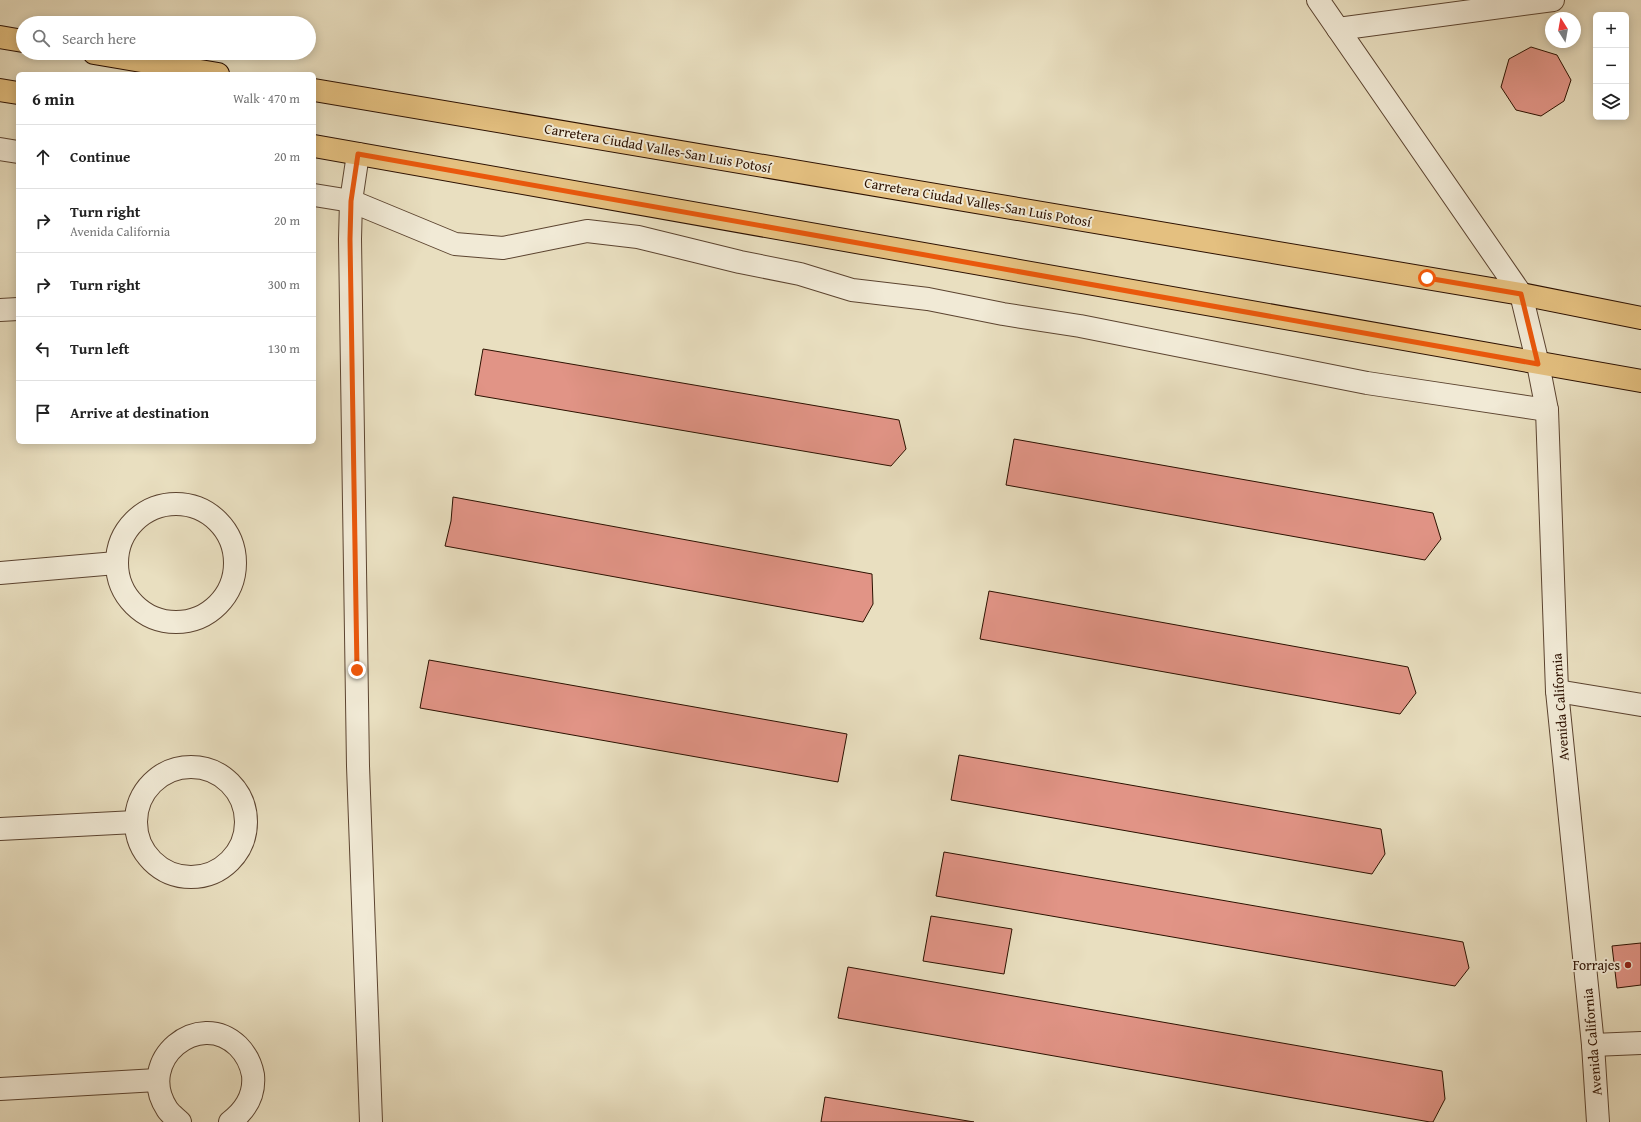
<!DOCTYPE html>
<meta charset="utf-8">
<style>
body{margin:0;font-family:"Gentium Book Plus",serif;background:#f6f6f6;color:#222}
.controls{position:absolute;right:12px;top:12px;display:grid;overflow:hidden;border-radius:6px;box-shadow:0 2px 10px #0003}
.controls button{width:36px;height:36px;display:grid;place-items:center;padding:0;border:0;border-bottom:1px solid #e0e0e0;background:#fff;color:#222;font:20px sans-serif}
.compass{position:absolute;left:1545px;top:12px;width:36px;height:36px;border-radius:50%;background:#fff;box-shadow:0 2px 10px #0003;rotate:349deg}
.stop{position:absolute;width:12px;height:12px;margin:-9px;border:3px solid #ea580c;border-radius:50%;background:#fff}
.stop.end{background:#ea580c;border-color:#fff;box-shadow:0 1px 4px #0008}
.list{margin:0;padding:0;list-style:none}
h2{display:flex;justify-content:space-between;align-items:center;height:52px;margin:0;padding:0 16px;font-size:17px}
h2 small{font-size:13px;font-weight:400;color:#767676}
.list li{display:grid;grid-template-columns:26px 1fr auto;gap:12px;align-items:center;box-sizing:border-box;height:64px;padding:0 16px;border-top:1px solid #e0e0e0}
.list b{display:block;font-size:15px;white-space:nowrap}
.list p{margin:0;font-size:13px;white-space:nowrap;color:#767676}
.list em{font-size:13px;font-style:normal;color:#767676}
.icon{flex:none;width:22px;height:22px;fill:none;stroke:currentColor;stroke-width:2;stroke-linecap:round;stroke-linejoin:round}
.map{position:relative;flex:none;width:1641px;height:1122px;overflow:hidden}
.search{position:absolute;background:#fff;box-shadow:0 2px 10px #0003;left:16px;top:16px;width:300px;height:44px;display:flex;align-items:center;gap:10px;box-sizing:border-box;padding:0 14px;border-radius:22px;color:#767676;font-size:15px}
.panel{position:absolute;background:#fff;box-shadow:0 2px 10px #0003;left:16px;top:72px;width:300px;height:372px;border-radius:6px}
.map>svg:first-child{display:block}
.building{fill:#e19486;stroke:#2d1100}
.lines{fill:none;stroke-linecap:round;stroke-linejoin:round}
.minor-casing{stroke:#5c4430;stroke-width:24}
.major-casing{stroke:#2d1100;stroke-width:24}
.minor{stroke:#f1ead6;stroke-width:22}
.major{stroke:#e4c080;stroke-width:22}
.route{stroke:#ea580c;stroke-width:5}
.poi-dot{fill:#8f2418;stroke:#f1ead6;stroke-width:1.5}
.labels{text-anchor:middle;stroke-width:4;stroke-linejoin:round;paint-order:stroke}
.street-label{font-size:14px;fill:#2d1100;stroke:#f1ead6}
.poi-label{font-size:14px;fill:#2d1100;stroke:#f1ead6;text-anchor:end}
</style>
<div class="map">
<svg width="1641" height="1122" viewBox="0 0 1641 1122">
<rect width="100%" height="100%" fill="#e9dfc0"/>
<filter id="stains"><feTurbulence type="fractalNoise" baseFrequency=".005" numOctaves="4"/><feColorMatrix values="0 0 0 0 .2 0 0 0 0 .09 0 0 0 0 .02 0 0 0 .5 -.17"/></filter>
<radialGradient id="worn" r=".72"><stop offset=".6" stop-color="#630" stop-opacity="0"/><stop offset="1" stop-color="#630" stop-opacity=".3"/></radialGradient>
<g class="building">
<path d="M1531,47l26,8 14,25 -7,21 -23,15 -25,-6 -15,-23 8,-28z"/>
<path d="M483,349l416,71 7,29 -15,17 -416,-71z"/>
<path d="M1014,439l419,74 8,26 -16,21 -419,-75z"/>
<path d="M453,497l419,77 1,30 -10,18 -418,-76 6,-25z"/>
<path d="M989,591l419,76 8,26 -16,21 -420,-75z"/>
<path d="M429,660l418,74 -9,48 -418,-74z"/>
<path d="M959,755l422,74 4,25 -13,20 -421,-74z"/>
<path d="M944,852l519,90 6,26 -14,18 -519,-90z"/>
<path d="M931,916l81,13 -8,45 -81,-13z"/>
<path d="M1641,943v42l-24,3 -5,-42z"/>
<path d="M848,967l594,104 3,28 -12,23h-3l-592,-104z"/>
<path d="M825,1097l149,25h-153z"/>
</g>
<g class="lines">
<defs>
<g id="minor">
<path d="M1318,0l203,294 17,70 9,46 10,281 36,354 5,77"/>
<path d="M1338,29l215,-29"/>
<path d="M0,149l18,3"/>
<path d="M358,154l-7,47 -1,38 8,527 13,356"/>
<path d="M314,195l37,6 104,43 48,4 84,-17 51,6 102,25 60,12 52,16 76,9 75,15 77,12 287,57 180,27"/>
<path d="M0,310l18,-1"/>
<circle cx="176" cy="563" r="59"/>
<path d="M0,573l116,-10"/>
<path d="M1557,691l84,14"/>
<circle cx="191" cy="822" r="55"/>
<path d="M0,829l135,-7"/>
<path d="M1593,1045l48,-2"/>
<path d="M0,1089l157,-9"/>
<path d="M180,1122c-4,-4 -10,-8 -13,-13 -32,-49 32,-101 71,-63 8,8 13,18 15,29 2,20 -7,35 -23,47"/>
</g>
<g id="major">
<path d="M0,37l23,4"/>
<path d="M94,53l124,21"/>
<path d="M0,90l18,3"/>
<path d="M314,90l1207,204 120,24"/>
<path d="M314,146l1327,235"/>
</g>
</defs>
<use href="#minor" class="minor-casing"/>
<use href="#major" class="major-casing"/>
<use href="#minor" class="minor"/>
<use href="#major" class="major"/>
</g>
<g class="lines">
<path class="route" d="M357,670l-7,-431 1,-38 7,-47 1180,210 -17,-70 -94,-16"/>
</g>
<circle class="poi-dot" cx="1628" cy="965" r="4"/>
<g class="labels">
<g class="street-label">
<text transform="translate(658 148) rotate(10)" y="5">Carretera Ciudad Valles-San Luis Potosí</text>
<text transform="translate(978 202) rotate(10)" y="5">Carretera Ciudad Valles-San Luis Potosí</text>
<text transform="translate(1560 707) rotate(-94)" y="5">Avenida California</text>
<text transform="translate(1592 1042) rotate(-95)" y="5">Avenida California</text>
</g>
<g class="poi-label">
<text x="1620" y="970">Forrajes</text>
</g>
</g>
<rect width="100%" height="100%" filter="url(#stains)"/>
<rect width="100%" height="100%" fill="url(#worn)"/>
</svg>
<div class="controls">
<button>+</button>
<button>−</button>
<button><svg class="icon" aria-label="layers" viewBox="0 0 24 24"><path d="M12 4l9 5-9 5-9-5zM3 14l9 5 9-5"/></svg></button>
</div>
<svg class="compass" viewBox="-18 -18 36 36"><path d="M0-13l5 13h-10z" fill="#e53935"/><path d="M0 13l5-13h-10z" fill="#767676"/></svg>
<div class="stop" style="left:1427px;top:278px"></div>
<div class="stop end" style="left:357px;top:670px"></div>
<div class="search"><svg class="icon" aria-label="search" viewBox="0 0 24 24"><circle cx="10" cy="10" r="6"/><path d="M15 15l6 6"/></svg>Search here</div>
<section class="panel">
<h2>6 min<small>Walk · 470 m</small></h2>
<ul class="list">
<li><svg class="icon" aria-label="ahead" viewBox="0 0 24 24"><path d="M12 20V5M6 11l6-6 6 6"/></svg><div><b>Continue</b></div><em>20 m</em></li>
<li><svg class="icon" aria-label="right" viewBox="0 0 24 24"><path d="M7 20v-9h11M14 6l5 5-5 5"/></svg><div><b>Turn right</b><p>Avenida California</p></div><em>20 m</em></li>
<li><svg class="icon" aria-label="right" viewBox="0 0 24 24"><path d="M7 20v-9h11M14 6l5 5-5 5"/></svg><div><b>Turn right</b></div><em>300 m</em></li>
<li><svg class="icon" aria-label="left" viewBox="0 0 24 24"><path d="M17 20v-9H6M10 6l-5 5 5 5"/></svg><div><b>Turn left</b></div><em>130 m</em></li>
<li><svg class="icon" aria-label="arrive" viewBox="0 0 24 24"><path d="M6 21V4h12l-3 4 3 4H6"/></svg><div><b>Arrive at destination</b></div></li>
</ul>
</section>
</div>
